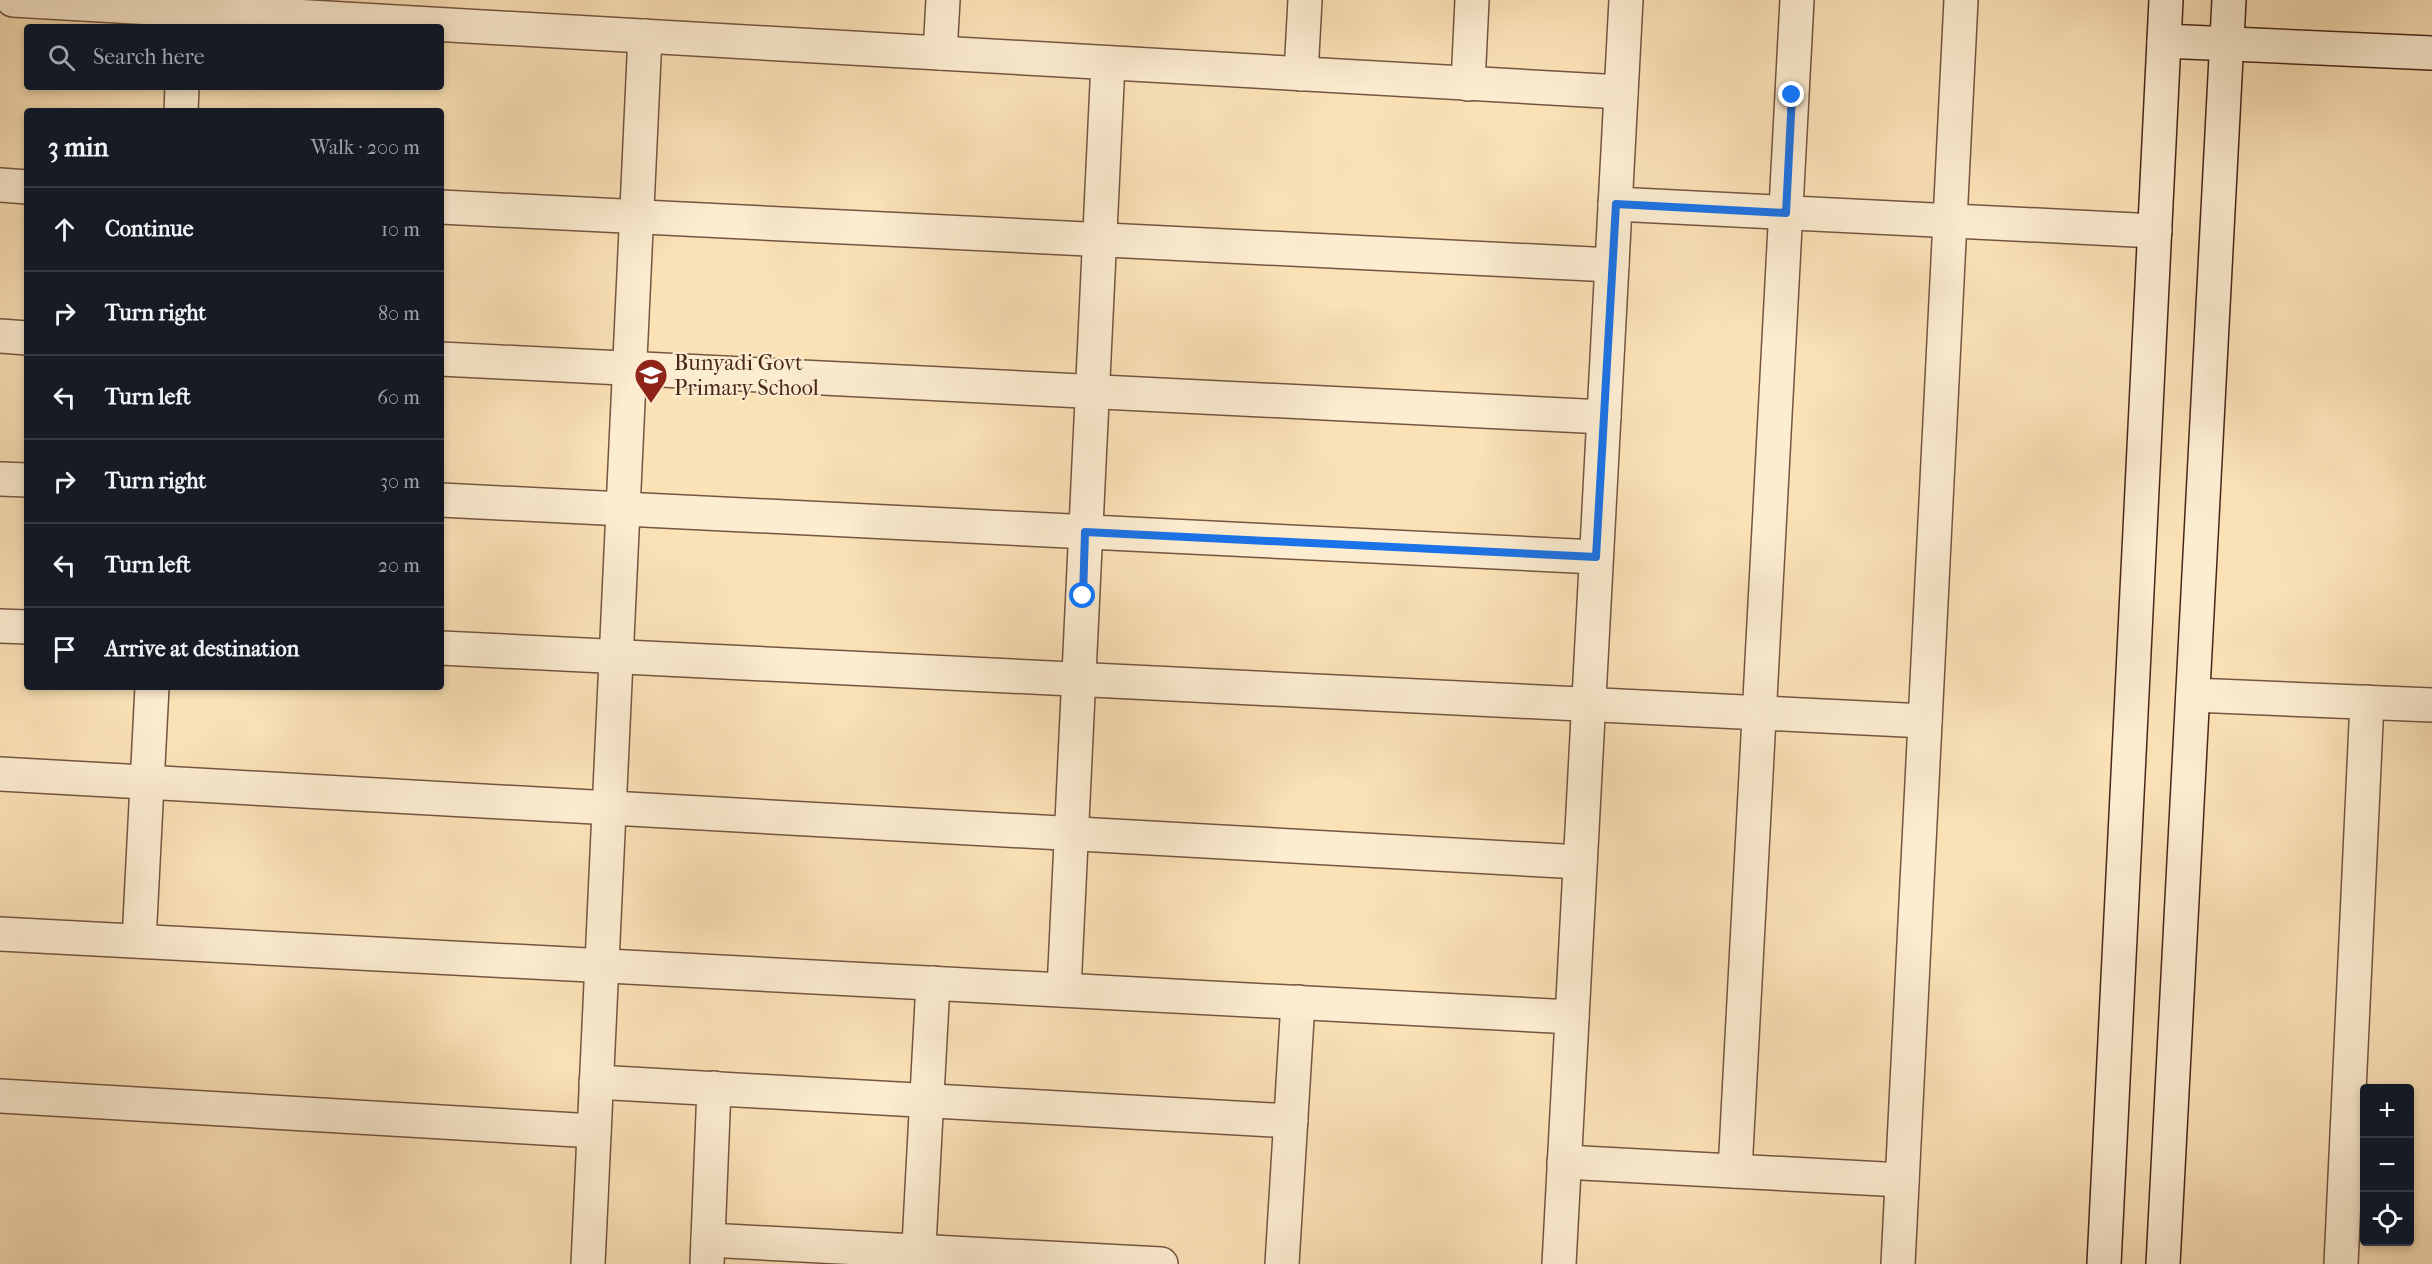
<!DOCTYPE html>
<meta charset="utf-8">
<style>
body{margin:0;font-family:"IM FELL French Canon",serif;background:#242831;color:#f1f3f6}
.controls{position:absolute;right:18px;bottom:18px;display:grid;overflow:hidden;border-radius:6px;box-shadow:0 3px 9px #0003}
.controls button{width:54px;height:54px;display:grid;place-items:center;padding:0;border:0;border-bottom:2px solid #363941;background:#171b24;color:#f1f3f6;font:30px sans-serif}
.stop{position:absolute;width:18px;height:18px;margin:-14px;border:4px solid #1a73e8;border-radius:50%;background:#fff}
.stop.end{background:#1a73e8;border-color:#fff;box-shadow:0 2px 6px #0008}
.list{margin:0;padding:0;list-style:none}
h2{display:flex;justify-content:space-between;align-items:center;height:78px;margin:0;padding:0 24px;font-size:26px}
h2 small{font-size:20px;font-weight:400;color:#9ea1a6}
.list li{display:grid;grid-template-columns:39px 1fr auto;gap:18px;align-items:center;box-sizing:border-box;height:84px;padding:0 24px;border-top:2px solid #363941}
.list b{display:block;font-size:22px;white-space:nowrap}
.list em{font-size:20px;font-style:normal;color:#9ea1a6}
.icon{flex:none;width:33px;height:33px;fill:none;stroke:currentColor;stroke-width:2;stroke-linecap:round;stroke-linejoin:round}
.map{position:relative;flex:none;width:2432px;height:1264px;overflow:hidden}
.search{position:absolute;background:#171b24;box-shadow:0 3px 9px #0003;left:24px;top:24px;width:420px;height:66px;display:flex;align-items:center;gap:15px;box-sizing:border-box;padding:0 21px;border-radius:6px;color:#9ea1a6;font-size:22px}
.panel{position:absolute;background:#171b24;box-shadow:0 3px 9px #0003;left:24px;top:108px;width:420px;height:582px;border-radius:6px}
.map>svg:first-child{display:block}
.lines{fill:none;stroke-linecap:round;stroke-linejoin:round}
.street-casing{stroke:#755541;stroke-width:36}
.secondary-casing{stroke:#49261a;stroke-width:36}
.street{stroke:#fcecd0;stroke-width:33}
.secondary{stroke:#fcecd0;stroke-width:33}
.route{stroke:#1a73e8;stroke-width:8}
.labels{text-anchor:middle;stroke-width:4.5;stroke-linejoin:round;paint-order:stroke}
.poi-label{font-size:22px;fill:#49261a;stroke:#fcecd0;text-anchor:start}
</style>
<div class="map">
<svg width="2432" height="1264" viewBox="0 0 2432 1264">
<rect width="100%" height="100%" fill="#fae1b6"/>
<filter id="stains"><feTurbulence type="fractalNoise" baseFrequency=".00333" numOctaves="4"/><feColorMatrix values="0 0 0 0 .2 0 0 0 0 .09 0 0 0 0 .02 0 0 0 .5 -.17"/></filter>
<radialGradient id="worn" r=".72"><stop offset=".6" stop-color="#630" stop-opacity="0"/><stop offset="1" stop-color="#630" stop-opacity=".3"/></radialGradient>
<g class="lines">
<defs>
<g id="street">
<path d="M13,0l1608,92"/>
<path d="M940,53l3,-53"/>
<path d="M1301,74l4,-74"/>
<path d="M1468,84l4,-84"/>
<path d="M181,111l1,-24"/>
<path d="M0,185l27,2"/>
<path d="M1615,204l540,27"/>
<path d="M441,207l1171,58"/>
<path d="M0,336l27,2"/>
<path d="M441,359l1163,58"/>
<path d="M0,479l27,1"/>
<path d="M441,500l1155,57"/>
<path d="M0,626l27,1"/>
<path d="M441,648l1484,73"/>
<path d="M2193,695l239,10"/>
<path d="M0,774l1580,88"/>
<path d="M0,934l1572,83"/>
<path d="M139,941l13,-254"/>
<path d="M1064,990l44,-927"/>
<path d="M596,1082l695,39"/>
<path d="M0,1096l594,35"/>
<path d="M1564,1162l338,18"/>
<path d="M1735,1171l62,-1171"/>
<path d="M708,1240l453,24"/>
<path d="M588,1264l57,-1228"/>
<path d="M707,1264l7,-176"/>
<path d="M918,1264l15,-281"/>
<path d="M1282,1264l16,-262"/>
<path d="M1559,1264l67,-1264"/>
<path d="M1898,1264l63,-1264"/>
<path d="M2341,1264l26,-562"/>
</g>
<g id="secondary">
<path d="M2164,41l268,12"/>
<path d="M2104,1264l62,-1264"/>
<path d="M2163,1264l66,-1264"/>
</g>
</defs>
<use href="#street" class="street-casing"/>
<use href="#secondary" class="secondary-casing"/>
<use href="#street" class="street"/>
<use href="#secondary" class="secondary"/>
</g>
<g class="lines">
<path class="route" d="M1083,596l2,-64 511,25 20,-353 170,9 6,-118"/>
</g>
<defs>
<symbol id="school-pin" viewBox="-11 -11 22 30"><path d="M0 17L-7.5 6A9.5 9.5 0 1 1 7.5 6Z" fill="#8f2418" stroke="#fcecd0"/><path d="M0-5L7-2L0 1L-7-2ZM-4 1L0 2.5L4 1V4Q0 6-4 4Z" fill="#fff"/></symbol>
</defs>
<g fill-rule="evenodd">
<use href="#school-pin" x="632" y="356" width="38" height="52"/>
</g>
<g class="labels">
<g class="poi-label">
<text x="674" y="370">Bunyadi Govt<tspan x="674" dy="25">Primary School</tspan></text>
</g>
</g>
<rect width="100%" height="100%" filter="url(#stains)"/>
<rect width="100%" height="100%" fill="url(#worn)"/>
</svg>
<div class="controls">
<button>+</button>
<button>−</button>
<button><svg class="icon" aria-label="locate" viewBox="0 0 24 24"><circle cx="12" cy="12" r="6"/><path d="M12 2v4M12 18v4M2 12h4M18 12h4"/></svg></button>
</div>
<div class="stop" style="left:1083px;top:596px"></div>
<div class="stop end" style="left:1792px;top:95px"></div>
<div class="search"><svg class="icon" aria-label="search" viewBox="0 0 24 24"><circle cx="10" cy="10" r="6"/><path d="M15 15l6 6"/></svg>Search here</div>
<section class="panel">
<h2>3 min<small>Walk · 200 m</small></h2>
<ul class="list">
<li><svg class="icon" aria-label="ahead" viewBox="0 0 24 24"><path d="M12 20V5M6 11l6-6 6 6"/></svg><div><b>Continue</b></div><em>10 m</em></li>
<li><svg class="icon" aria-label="right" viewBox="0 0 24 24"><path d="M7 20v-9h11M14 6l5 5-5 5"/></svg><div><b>Turn right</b></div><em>80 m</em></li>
<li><svg class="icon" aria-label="left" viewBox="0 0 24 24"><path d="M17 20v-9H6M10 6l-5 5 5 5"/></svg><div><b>Turn left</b></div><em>60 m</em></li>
<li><svg class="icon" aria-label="right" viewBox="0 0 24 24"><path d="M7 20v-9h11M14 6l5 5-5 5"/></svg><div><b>Turn right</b></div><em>30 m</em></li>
<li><svg class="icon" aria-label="left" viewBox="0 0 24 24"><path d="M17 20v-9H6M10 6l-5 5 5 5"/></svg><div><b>Turn left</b></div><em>20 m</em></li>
<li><svg class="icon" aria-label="arrive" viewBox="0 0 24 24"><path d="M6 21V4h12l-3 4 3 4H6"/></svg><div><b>Arrive at destination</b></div></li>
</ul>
</section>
</div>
